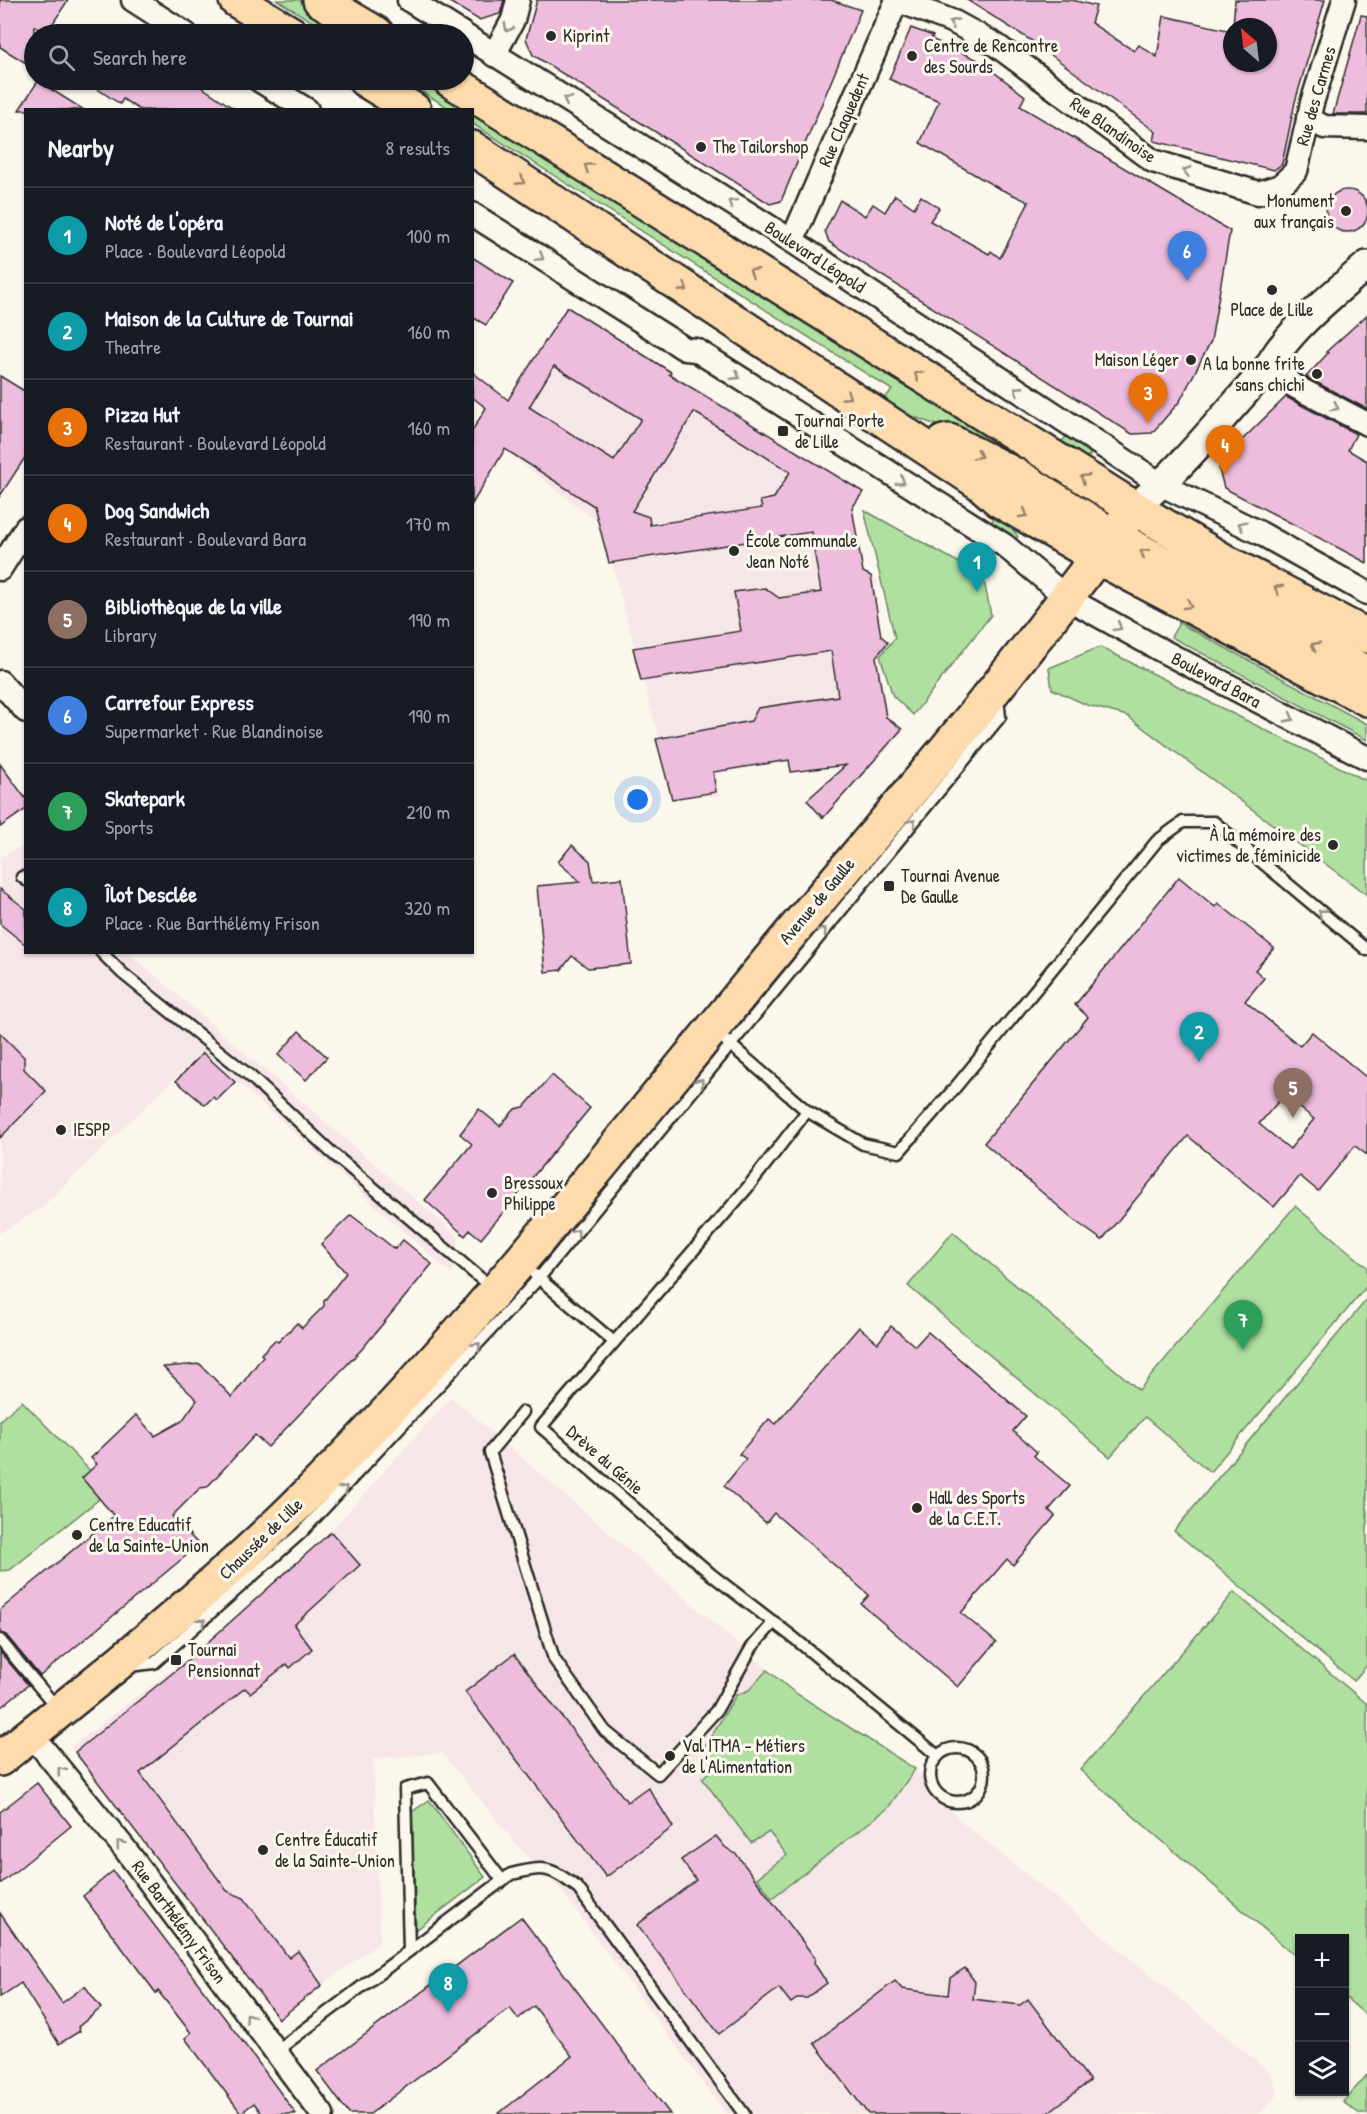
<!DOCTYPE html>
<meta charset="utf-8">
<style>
body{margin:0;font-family:"Patrick Hand",sans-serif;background:#242831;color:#f1f3f6}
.controls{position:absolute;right:18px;bottom:18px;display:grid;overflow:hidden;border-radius:0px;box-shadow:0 2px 4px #0004}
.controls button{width:54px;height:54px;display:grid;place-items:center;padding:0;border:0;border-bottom:2px solid #363941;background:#171b24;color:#f1f3f6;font:30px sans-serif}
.compass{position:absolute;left:1223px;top:18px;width:54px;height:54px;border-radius:50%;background:#171b24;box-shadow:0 2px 4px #0004;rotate:332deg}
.you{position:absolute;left:638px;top:800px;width:21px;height:21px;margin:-15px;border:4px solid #fff;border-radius:50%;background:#1a73e8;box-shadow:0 0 0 9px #1a73e833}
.badge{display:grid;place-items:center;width:39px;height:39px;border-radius:50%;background:#b45309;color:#fff;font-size:20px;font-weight:700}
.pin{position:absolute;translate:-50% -50px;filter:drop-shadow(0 2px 3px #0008)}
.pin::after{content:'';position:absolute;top:32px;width:21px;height:18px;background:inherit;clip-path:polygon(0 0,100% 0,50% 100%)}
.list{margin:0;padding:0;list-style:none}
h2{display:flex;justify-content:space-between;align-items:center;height:78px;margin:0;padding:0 24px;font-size:26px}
h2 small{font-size:20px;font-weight:400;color:#9ea1a6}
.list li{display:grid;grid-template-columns:39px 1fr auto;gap:18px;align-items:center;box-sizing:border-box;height:96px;padding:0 24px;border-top:2px solid #363941}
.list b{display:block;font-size:22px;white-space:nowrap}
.list p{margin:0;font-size:20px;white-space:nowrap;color:#9ea1a6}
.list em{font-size:20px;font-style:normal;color:#9ea1a6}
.icon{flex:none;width:33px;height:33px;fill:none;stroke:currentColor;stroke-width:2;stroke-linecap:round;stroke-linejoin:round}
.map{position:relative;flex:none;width:1367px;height:2114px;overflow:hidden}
.search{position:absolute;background:#171b24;box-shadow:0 2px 4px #0004;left:24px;top:24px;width:450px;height:66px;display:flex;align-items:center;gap:15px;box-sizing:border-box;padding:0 21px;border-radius:33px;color:#9ea1a6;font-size:22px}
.panel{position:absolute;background:#171b24;box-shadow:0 2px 4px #0004;left:24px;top:108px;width:450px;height:846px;border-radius:0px}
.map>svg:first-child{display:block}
.built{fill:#f7e6e8}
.green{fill:#afe0a0;stroke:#6d8666;stroke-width:1.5}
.building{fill:#eebdde;stroke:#2b2b2b;stroke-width:1.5;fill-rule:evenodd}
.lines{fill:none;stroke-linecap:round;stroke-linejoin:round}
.service-casing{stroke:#2b2b2b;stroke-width:15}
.minor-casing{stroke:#2b2b2b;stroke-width:27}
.tertiary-casing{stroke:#2b2b2b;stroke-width:32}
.primary-casing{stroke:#2b2b2b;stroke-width:38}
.service{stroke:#fbf7ec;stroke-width:10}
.minor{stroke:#fbf7ec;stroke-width:22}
.tertiary{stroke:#fbf7ec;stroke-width:27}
.primary{stroke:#fedbac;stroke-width:33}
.oneway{stroke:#93918c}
.oneway2{stroke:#94836c}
.poi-dot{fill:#2b2b2b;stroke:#fbf7ec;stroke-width:2}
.labels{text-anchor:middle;stroke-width:6;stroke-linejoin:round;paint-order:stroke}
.poi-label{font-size:18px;fill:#2b2b2b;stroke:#fbf7ec;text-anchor:start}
.street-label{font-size:18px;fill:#2b2b2b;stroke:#fbf7ec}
</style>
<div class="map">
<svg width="1367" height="2114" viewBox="0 0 1367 2114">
<rect width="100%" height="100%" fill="#fbf7ec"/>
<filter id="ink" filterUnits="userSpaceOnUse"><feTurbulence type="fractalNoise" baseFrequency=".0167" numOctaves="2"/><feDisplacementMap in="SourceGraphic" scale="12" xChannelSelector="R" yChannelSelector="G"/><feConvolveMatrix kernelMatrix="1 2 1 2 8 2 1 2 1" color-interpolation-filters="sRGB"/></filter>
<g filter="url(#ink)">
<g class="built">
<path d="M565,308l299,183 -13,17 14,71 7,-3 8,5 -9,7 9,50 9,7h-13l12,71 17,15 -51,54 -40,-35 -8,17 -15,5 -2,-12 -72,14 3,22 -46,-1 -72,-269 -116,-91z"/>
<path d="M25,845l1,107 103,1 330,284 -7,38 -249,-224 -163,158 -40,24v-376z"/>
<path d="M451,1397l343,295 121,77 47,53 308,250 8,22 -19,20h-533l-166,-225 -44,-45 -74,-91 -69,6 7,183 -103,76 -206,-271 136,-104 122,-110z"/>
</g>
<g class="green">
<path d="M277,0h22l55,34h-22z"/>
<path d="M403,80h22l599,378 -7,9 -65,-36 -75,-28 -404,-266 412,261 7,-8 -419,-266 -1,-14 -22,-1z"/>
<path d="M1067,436l22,14 1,6 -8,1 -25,-11z"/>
<path d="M864,510l119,66 8,39 -78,100 -20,-19 -13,-40 15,-18z"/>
<path d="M996,515l13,8 9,14 -3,3 -27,-13z"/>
<path d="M1179,623l188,101v16l-196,-103z"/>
<path d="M1100,647l267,134v114l-240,-179 -40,-11 -35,-16 -3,-21z"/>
<path d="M1295,1206l72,61v19l-157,186 -65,-55 -35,40 -202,-171 45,-54 186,158z"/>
<path d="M1367,1299v366l-13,16 -180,-150z"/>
<path d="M22,1401l79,81 -3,18 -88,70 -10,1v-151z"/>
<path d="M1234,1592l133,112v312l-22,-19 -1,-59h-44l-1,21 -219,-189z"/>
<path d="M767,1670l27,22 121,77 -27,39 -116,90 -15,-20 30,-23 -18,-23 -18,11 -49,-65 17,-14 -15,-16 32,-53 13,-5z"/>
<path d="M429,1800l56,77 -69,53 -4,-118z"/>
<path d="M1367,2075v39h-7l-17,-12z"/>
</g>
<g class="building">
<path d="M0,0h68l-22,34 -12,-8v42l-34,-21z"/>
<path d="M446,0h58l-4,14 -21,6z"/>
<path d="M537,0h294l30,10 -80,191 -11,3 -237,-149 -7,-16z"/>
<path d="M967,0h105l24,6 -5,17 43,28 5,-6 18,12 7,-41 68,15v32h36v-36h-35l2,-27h90l-30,102 -13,62 -8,6 -120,-29 2,-9 -124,-91z"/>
<path d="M1361,15l6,1v98h-34z"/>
<path d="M911,28l22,8 -2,3 47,21 47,36 -5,10 210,125 -19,110 -31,60 -28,32 -20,1 -303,-192 -4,-11 15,-31 25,16 8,-12 12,8 10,-17 19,13 7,-12 18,12 -9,13 59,33 2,-3 9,7 29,-56 -31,-14 -78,-45 19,-42 -50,-22z"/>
<path d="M84,80h107l45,30h-96l-17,-11 -3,5z"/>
<path d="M38,81l46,29h-65z"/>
<circle cx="1347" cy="211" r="21"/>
<path d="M472,257l41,26 -27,42 -14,-8z"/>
<path d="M567,307l104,65 -2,2 194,118 -11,16 11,64 8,4 10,60 7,6 -12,15 10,60 16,12 -79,89 -16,-18 39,-35 -55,7 -2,-12 -76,12 3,20 -44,7 -16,-60 95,-18 7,-13 80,-12 -7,-45 -190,30 -8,-33 108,-17 -7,-39 31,-4 14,10 42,-6 -10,-60 -202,31 -15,-57 -89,-57 -33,55v-73l14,-23 -14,-11v-25l36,28zM554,366l87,53 -27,42 -85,-54zM694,412l96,60 -16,26 -14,3 2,7 -112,17 -1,-8 -17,-6z"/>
<path d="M1367,315v94l-61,-32 22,-24 -2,-1z"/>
<path d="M0,376l26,16v64l-26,40z"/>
<path d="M1286,397l70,37 -8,16 19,11v102l-143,-75 -5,-19 21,-27z"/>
<path d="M0,764l26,35v10l-26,18z"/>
<path d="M572,845l18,16 3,20 29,-3 9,86 -43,4 -16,-12 -11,14 -16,2 -8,-86 44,-4 -23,-20z"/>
<path d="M1179,877l36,30 3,-4 56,45 -19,22 9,8 -19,23 55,45 12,-14 55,46v77l-12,-9 -37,45 -18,-15 -26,31 -86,-71 -86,104 -24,-17 -94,-80 104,-126 -13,-12zM1284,1095l30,24 -24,30 -31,-25z"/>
<path d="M0,889l26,20v36l-26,-21z"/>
<path d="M299,1031l28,26 -21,23 -28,-25z"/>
<path d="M0,1033l24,24v12l22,22 -46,47z"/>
<path d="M203,1053l32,29 -18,18 -4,-3 -8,8 -29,-24z"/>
<path d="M552,1075l38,33 -109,131 -11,-9 -5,6 -40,-36 47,-56 -12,-10 19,-25 21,17 15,-17 9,-2z"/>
<path d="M351,1215l44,34 8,-9 29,24 -70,85 -94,98 -13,-12 -48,52 -7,1 -28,28 27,29 -159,131 -34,-41 -6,-2v-23l114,-94 -32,-38 15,-14 -6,-6 45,-43 19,21 27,-15 15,-21 -34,-33 37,-3 32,33 31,-41 -2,-2 14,-14 3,2 19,-19 5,5 22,-22v-5l22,-28 -25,-29z"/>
<path d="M891,1326l24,20 13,-14 98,84 -13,15 24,21 -3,4 36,30 -21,24 6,6 -42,49 -6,-6 -46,54 35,29 -38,45 -97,-83 8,-9 -95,-82 -8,10 -42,-37 22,-27 -7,-5 30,-35 7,5 83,-97 19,16z"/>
<path d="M331,1532l29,33 -66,60 18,24 -22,19 -3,-4 -37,29 -5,-5 -105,85 87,118 17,7 45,60 9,-7 24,34 -43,34 -204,-267 105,-85z"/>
<path d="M0,1652l28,33 -28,23z"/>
<path d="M514,1654l113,148 21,-15 25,40 -67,50 -141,-185z"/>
<path d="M37,1783l34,43 -71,58v-72z"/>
<path d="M716,1836l9,11 12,8 78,103 -1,5 13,20 -20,15h-9l-7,5 -12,-15 -60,46 -82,-109 59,-45 -15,-20z"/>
<path d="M113,1871l139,183 44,60h-34l-8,-11 -13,10 -56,-75 6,-5 -33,-42 -2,2 -73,-97z"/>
<path d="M0,1913l62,90 23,-17 16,22 -23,19 2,4 -21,13 -38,-61 -21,14z"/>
<path d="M521,1917l149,197h-172l74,-58 -38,-50 -16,13 -8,-11 -140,106h-21l-32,-43z"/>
<path d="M965,1968l10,14 -2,17 47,6 8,-6 62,82 -44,33h-178l-54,-71 81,-62 7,8 46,6 2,-17z"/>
</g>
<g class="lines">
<defs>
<g id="service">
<path d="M22,877l4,3"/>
<path d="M101,952l21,21 128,103 81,76 162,137"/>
<path d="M726,1041l81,70 56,33 36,8 55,-63 203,-248 26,-19h31l153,128"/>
<path d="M807,1111l-59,76 -207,240 171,148 82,63 144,118"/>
<path d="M535,1275l79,67"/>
<path d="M523,1412l-33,40 64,207 51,72 53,43 58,-63 36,-64 22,-25"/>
<path d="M0,1640l58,69"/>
<path d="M129,1666l25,-3 147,-130 238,-255 461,-561 -2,-19"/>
<circle cx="957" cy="1775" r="27"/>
<path d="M409,1950l-4,-161 23,-6 74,97"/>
<path d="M275,2052l236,-178c35,-8 37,-8 66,13l167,227"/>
</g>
<g id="minor">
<path d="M133,0l53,34"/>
<path d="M409,0l54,34"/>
<path d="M896,0l58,22 42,23 157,116 105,32 22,-7 16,-15 16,-68 32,-103"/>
<path d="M464,35l328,206 370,244 98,48 107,60"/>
<path d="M494,55l19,-35 5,-20"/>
<path d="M259,80l48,30"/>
<path d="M1308,118l16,9 43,1"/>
<path d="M472,214l213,135 11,1 308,195 63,53 90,50 210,110"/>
<path d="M792,241l105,-241"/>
<path d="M1269,366l27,21 71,37"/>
<path d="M0,569l26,-41"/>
<path d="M0,682l26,29"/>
<path d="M31,1734l94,115 197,265"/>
</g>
<path id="tertiary" d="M1134,508c51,-42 90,-94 135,-142 20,-37 66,-73 98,-101"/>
<g id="primary">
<path d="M236,0l56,34"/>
<path d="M320,0l57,34"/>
<path d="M365,80l49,30"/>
<path d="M450,80l684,428 92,54 141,74"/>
<path d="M472,148l509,336 18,16 100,58 268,141"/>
<path d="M944,442l5,-1 70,36 94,59 254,137"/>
<path d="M0,1759c107,-86 212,-169 309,-266 161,-161 301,-340 445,-515 74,-90 151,-178 224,-268 54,-66 105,-134 156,-202"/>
</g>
</defs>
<use href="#service" class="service-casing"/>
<use href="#minor" class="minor-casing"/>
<use href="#tertiary" class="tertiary-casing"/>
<use href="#primary" class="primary-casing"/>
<use href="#service" class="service"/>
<use href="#minor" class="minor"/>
<use href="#tertiary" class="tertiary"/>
<use href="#primary" class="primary"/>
</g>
<defs><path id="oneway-chevron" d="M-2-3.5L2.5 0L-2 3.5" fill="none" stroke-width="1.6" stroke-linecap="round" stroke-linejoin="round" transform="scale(1.5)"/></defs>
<g class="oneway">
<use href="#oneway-chevron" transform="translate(953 23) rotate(-155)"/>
<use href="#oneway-chevron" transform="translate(508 28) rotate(118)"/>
<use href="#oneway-chevron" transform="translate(567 100) rotate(-148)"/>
<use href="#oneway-chevron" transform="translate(1187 171) rotate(-164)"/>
<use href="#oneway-chevron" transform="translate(732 203) rotate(-148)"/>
<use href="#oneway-chevron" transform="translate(540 257) rotate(32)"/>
<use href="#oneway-chevron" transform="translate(736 376) rotate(32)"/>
<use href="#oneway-chevron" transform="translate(1018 390) rotate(-147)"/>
<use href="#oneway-chevron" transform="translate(1335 407) rotate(27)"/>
<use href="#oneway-chevron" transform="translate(901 481) rotate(32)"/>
<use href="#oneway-chevron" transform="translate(1242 525) rotate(-154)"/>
<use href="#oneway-chevron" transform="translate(1118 627) rotate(30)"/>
<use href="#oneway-chevron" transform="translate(1290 718) rotate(28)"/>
<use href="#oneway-chevron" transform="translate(912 823) rotate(-50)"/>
<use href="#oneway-chevron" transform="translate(1322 913) rotate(-140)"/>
<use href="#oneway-chevron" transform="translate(823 931) rotate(-51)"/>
<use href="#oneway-chevron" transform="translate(700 1082) rotate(-51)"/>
<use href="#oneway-chevron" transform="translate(576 1233) rotate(-51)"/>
<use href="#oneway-chevron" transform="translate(477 1346) rotate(-48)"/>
<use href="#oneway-chevron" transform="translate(344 1489) rotate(-47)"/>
<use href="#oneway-chevron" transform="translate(202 1622) rotate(-40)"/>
<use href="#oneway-chevron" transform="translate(61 1771) rotate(-129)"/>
<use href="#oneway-chevron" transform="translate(120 1844) rotate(-129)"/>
<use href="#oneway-chevron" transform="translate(249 2017) rotate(-126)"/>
</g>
<g class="oneway2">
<use href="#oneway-chevron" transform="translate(588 167) rotate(-148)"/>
<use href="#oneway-chevron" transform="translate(521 181) rotate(33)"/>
<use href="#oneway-chevron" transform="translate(753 272) rotate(-148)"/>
<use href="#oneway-chevron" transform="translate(684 288) rotate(33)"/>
<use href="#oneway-chevron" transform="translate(918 375) rotate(-148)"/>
<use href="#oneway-chevron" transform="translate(847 396) rotate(33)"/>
<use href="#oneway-chevron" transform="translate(978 455) rotate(27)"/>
<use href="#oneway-chevron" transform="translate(1084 478) rotate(-149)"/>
<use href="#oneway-chevron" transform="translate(1024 514) rotate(30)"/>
<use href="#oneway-chevron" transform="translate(1144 553) rotate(-151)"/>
<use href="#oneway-chevron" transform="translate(1278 589) rotate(-153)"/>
<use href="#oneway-chevron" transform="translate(1188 605) rotate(28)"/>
<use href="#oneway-chevron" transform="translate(1315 646) rotate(-152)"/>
</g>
</g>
<g class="poi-dot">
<circle cx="551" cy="36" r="6"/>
<circle cx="912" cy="56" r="6"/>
<circle cx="701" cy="147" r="6"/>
<circle cx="1346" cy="211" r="6"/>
<circle cx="1272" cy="290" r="6"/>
<circle cx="1191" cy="360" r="6"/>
<circle cx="1317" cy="374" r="6"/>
<rect x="777" y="425" width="12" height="12" rx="3"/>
<circle cx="734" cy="551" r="6"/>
<circle cx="1333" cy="845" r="6"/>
<rect x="883" y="880" width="12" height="12" rx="3"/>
<circle cx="61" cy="1130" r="6"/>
<circle cx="492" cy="1193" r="6"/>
<circle cx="917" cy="1508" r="6"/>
<circle cx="77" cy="1535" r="6"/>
<rect x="170" y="1654" width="12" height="12" rx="3"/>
<circle cx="670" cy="1756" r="6"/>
<circle cx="263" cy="1850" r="6"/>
</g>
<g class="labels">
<g class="poi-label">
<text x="563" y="42">Kiprint</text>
<text x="924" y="52">Centre de Rencontre<tspan x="924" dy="21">des Sourds</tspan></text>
<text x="713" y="153">The Tailorshop</text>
<text x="1334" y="207" text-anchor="end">Monument<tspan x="1334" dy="21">aux français</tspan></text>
<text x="1272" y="316" text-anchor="middle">Place de Lille</text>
<text x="1179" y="366" text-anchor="end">Maison Léger</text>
<text x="1305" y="370" text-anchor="end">A la bonne frite<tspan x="1305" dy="21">sans chichi</tspan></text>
<text x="795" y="427">Tournai Porte<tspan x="795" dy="21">de Lille</tspan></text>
<text x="746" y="547">École communale<tspan x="746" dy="21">Jean Noté</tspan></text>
<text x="1321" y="841" text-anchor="end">À la mémoire des<tspan x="1321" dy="21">victimes de féminicide</tspan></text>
<text x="901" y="882">Tournai Avenue<tspan x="901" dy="21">De Gaulle</tspan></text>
<text x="73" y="1136">IESPP</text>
<text x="504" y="1189">Bressoux<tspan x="504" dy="21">Philippe</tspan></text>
<text x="929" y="1504">Hall des Sports<tspan x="929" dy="21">de la C.E.T.</tspan></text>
<text x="89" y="1531">Centre Educatif<tspan x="89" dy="21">de la Sainte-Union</tspan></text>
<text x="188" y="1656">Tournai<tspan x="188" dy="21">Pensionnat</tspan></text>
<text x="682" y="1752">Val ITMA - Métiers<tspan x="682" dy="21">de l'Alimentation</tspan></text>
<text x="275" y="1846">Centre Éducatif<tspan x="275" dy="21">de la Sainte-Union</tspan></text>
</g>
<g class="street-label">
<text transform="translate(1316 96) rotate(-74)" y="6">Rue des Carmes</text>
<text transform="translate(844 120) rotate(-66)" y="6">Rue Claquedent</text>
<text transform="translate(1113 130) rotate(35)" y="6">Rue Blandinoise</text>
<text transform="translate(815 257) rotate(33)" y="6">Boulevard Léopold</text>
<text transform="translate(1216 680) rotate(28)" y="6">Boulevard Bara</text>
<text transform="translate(817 901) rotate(-50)" y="6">Avenue de Gaulle</text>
<text transform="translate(605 1460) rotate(41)" y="6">Drève du Génie</text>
<text transform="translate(261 1539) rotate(-44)" y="6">Chaussée de Lille</text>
<text transform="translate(179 1922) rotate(54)" y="6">Rue Barthélémy Frison</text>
</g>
</g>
</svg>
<div class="controls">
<button>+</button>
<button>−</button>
<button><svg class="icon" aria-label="layers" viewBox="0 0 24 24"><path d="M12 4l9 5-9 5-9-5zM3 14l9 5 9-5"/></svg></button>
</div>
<svg class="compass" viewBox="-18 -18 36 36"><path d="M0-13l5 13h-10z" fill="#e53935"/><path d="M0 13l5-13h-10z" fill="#9ea1a6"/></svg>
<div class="you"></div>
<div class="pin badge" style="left:977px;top:592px;background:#0f9aa8">1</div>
<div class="pin badge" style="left:1199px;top:1062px;background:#0f9aa8">2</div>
<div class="pin badge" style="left:1148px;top:423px;background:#e8710a">3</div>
<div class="pin badge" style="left:1225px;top:475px;background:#e8710a">4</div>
<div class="pin badge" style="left:1293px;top:1118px;background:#8d6e63">5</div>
<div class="pin badge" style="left:1187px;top:281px;background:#3f7fe0">6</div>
<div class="pin badge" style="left:1243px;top:1350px;background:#2e9e5b">7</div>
<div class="pin badge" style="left:448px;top:2013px;background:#0f9aa8">8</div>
<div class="search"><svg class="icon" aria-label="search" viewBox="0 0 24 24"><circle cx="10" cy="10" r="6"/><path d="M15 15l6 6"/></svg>Search here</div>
<section class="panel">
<h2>Nearby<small>8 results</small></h2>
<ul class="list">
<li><span class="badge" style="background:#0f9aa8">1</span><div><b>Noté de l'opéra</b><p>Place · Boulevard Léopold</p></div><em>100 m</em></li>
<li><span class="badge" style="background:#0f9aa8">2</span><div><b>Maison de la Culture de Tournai</b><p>Theatre</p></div><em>160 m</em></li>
<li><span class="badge" style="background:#e8710a">3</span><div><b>Pizza Hut</b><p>Restaurant · Boulevard Léopold</p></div><em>160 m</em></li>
<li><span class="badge" style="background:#e8710a">4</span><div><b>Dog Sandwich</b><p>Restaurant · Boulevard Bara</p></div><em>170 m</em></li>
<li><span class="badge" style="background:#8d6e63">5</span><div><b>Bibliothèque de la ville</b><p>Library</p></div><em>190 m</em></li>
<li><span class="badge" style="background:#3f7fe0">6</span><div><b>Carrefour Express</b><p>Supermarket · Rue Blandinoise</p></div><em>190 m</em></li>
<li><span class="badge" style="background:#2e9e5b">7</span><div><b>Skatepark</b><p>Sports</p></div><em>210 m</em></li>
<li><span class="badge" style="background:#0f9aa8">8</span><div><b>Îlot Desclée</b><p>Place · Rue Barthélémy Frison</p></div><em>320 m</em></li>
</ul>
</section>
</div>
